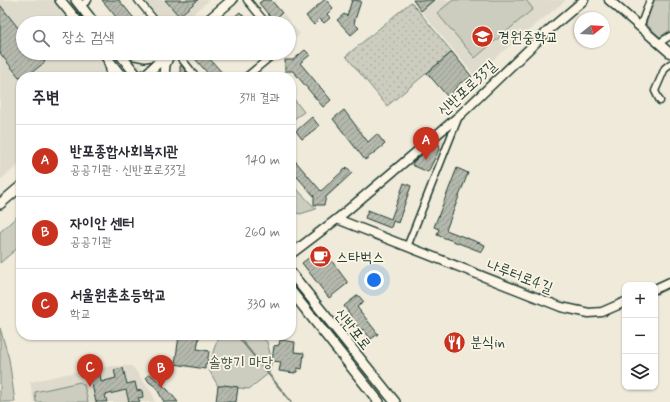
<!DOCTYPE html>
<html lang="ko">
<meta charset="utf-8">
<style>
body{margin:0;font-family:Mynerve,"Poor Story",sans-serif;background:#f2f2f3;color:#2b2b33}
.controls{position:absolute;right:12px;bottom:12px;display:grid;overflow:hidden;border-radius:8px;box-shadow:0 1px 3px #0004}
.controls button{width:36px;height:36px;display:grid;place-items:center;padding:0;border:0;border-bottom:1px solid #e1e1e2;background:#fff;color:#2b2b33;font:20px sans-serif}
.compass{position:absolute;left:574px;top:12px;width:36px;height:36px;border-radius:50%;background:#fff;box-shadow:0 1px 3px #0004;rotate:72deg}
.you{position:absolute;left:374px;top:280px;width:14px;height:14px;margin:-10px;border:3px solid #fff;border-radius:50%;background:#1a73e8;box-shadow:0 0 0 6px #1a73e833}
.badge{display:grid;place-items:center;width:26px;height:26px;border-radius:50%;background:#c8321e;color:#fff;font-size:13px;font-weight:700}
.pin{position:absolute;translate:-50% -33px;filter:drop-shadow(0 1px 2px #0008)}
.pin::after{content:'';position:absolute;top:21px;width:14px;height:12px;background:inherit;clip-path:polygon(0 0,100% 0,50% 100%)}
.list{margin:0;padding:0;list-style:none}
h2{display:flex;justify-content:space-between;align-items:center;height:52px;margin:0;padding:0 16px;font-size:17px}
h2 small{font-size:13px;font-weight:400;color:#7c7c81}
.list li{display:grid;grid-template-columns:26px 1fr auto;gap:12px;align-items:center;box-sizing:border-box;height:72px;padding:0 16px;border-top:1px solid #e1e1e2}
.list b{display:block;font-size:15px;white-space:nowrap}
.list p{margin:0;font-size:13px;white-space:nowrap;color:#7c7c81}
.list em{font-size:13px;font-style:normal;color:#7c7c81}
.icon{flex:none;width:22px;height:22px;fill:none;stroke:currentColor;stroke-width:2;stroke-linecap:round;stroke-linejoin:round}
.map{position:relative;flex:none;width:670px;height:402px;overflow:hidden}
.search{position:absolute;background:#fff;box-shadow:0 1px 3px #0004;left:16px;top:16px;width:280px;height:44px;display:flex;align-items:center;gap:10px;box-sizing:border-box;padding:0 14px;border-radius:22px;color:#7c7c81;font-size:15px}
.panel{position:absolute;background:#fff;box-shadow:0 1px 3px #0004;left:16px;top:72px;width:280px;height:268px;border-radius:16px}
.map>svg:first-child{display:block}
.built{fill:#dedbcc}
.grass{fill:url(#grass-dots);stroke:#76857a}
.green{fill:#cccdbf;stroke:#76857a}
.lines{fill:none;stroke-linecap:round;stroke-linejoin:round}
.stream{stroke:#6c7d71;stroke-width:2}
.building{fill:url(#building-hatch);stroke:#1f3d34}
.minor-casing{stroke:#1f3d34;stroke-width:9}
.tertiary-casing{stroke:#1f3d34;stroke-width:11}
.secondary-casing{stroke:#1f3d34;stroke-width:12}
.minor{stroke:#fcf5e5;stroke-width:6}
.tertiary{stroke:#fcf5e5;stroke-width:8}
.secondary{stroke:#fcf5e5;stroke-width:9}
.labels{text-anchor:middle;stroke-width:3.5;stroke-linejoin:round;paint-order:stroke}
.poi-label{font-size:15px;fill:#1f3d34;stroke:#fcf5e5;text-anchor:start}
.street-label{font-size:15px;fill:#1f3d34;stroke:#fcf5e5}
.park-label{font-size:15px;fill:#425a50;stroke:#fcf5e5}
</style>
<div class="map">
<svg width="670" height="402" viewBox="0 0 670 402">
<defs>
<pattern id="grass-dots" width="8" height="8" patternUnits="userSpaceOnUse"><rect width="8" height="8" fill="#cccdbf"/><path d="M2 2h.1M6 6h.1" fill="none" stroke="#afb1a5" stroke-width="1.8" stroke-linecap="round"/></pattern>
<pattern id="building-hatch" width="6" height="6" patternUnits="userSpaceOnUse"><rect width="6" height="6" fill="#b5b9ad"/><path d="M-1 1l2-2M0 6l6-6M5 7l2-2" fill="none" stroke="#93988e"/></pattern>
</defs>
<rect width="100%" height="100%" fill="#efeada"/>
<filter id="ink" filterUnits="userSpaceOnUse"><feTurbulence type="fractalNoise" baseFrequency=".025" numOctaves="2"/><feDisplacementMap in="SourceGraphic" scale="8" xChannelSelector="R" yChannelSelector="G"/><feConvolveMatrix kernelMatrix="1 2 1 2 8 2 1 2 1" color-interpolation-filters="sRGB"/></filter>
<g filter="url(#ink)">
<g class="built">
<path d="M0,0h83l19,23h-79v30h103l10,13 4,-3 11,14h-130v86l-21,17z"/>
<path d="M144,0h65l-26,23h-19z"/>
<path d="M412,0h154l-92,75z"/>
<path d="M284,14l16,20 -9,8 -2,-2v-17l-15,-1z"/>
<path d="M114,366h18l20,27 3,9h-121l-4,-20 64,-14z"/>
</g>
<path class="grass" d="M411,2l41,50 -65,54 -41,-50z"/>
<g class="green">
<path d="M453,0h73l7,9 -58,49 -38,-45z"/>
<path d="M654,0h16v30l-10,7 -14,-13z"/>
<path d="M293,98l11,14 -13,9v-21z"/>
<path d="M294,186l22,23 -16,5 -9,-3v-23z"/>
<path d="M21,213v32l-21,18v-31z"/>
<path d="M0,328l9,31 6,43h-15z"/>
<path d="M223,335h35l9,7 5,19 -3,12 -20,16 -31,-3 -9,-16c3,-11 4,-28 14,-35z"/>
<path d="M80,382l4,3 4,17h-52l-1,-10z"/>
</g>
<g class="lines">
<path class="stream" d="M237,335l54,67"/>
</g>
<g class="building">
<path d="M102,0h17l19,23h-17z"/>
<path d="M165,0h33l-19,16z"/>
<path d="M263,0h8l11,13 -9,7 -14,-17z"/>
<path d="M324,0h2l7,8 -6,6 3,4 -6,5 -4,-4 -6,6 -8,-9z"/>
<path d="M352,0l9,1 -7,22 5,5 -8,7 -14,-15 7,-6 3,2z"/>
<path d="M413,0h21l-13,11z"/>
<path d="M0,5l23,29v19h15l7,9 -19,15h-7l-19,-24z"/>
<path d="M240,12l9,11h-22z"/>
<path d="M305,50l5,5 -10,8 31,37 -8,7 -30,-36h-8v-11h8z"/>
<path d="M452,52l20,25 -12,6 -12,14 -21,-24z"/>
<path d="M190,53h25l-6,5 17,19h-15z"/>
<path d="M180,66h2l4,5v6h-6z"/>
<path d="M344,110l24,32 9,-8 8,10 -20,16 -32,-41z"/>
<path d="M312,117l7,9 -17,13 -6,-8z"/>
<path d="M437,143l2,1 1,4 -12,24 -16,-7 2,-4z"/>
<path d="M291,156l30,35 26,-24 5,6 -26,24 -2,8h-10v-9l-23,-26z"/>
<path d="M457,168l11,5 -22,57 39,15 -3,7 -45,-17 2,-6 -5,-2z"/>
<path d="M404,183l7,3 -13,37 -5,-2 -2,7 -26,-10 3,-8 23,9z"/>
<path d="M322,248l26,35 -19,15 -27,-35z"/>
<path d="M358,295l6,7 -7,5 21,27 -7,5 -8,-10 -2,2 -11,-14 1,-1 -7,-10z"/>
<path d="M184,335l15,2 -2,12 12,2 -2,13h-2v5l-30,-5 4,-28 5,1z"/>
<path d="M280,340l15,2 -1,10 10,1 -2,16 -5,-1v4h-2v1l-16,-2 2,-9 -9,-1 2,-15 5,-1z"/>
<path d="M123,368l4,16 8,-2 2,9 5,-1 1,7 -5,1 2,4h-11l-3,-12 -21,5 2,7h-11l-6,-26 10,-2 1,8 15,-4 -2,-8z"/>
<path d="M150,374l17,15 11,13h-14l-8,-15 -7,-5 -3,-5z"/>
<path d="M224,385l14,2 -2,15h-20l2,-16h5z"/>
</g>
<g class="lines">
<defs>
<g id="minor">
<path d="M138,0l19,23"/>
<path d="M247,0l19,23"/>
<path d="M81,6l7,-6"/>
<path d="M640,27l10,-27"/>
<path d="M659,43l11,-7"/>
<path d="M177,53l19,24"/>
<path d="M246,77l29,-24"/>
<path d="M660,101l-5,-10 10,-23 5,-4"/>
<path d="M407,247l52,-131"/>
</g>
<g id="tertiary">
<path d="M609,0l61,53"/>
<path d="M337,219l224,88 28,6 13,-1 23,-10"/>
<path d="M291,254l46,-35 123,-104 90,-86 34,-29"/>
<path d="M655,289l15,-7"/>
</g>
<g id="secondary">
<path d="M60,0l19,23"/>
<path d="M76,0l18,23"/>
<path d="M205,23l27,-23"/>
<path d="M103,53l19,24"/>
<path d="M119,53l19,24"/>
<path d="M125,53l20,4 24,-4"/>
<path d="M109,63l2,6v8"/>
<path d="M143,77l25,-23"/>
<path d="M164,77l1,-12 4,-10"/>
<path d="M0,204l21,-18"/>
<path d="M291,273l104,129"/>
<path d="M291,291l88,111"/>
</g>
</defs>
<use href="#minor" class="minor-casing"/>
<use href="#tertiary" class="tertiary-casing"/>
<use href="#secondary" class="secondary-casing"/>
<use href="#minor" class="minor"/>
<use href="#tertiary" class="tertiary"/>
<use href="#secondary" class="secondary"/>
</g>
</g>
<defs>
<symbol id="school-disc" viewBox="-11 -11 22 22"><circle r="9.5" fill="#c8321e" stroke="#fcf5e5"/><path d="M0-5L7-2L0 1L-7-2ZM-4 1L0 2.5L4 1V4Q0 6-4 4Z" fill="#fff"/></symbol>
<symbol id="cafe-disc" viewBox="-11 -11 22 22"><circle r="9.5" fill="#c8321e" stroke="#fcf5e5"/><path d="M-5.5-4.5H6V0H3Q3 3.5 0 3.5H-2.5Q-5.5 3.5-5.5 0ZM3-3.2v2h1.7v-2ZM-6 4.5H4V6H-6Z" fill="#fff"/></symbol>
<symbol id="restaurant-disc" viewBox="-11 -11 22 22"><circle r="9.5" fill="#c8321e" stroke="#fcf5e5"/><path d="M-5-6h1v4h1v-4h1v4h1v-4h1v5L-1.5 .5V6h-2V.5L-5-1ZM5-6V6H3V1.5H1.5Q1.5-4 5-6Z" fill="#fff"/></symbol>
</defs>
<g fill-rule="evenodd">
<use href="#school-disc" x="470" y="24" width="25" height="25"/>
<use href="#cafe-disc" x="308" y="244" width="25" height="25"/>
<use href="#restaurant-disc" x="442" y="330" width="25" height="25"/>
</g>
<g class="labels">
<g class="poi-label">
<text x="498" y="42">경원중학교</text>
<text x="336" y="262">스타벅스</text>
<text x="470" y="347">분식in</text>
</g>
<g class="street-label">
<text transform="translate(467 88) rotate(-43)" y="5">신반포로33길</text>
<text transform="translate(520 276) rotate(21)" y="5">나루터로4길</text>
<text transform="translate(353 329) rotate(51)" y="5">신반포로</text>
</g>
<g class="park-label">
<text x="241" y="367">솔향기 마당</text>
</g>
</g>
</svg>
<div class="controls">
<button>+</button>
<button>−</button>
<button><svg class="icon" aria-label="layers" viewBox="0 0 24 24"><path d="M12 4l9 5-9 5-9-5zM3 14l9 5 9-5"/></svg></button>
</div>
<svg class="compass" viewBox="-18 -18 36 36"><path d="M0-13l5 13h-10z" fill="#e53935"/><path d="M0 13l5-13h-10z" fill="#7c7c81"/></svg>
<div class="you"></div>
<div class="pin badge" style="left:426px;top:160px">A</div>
<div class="pin badge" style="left:161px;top:388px">B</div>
<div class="pin badge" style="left:90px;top:387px">C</div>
<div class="search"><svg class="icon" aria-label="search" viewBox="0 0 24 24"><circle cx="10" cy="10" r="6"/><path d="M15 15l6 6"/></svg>장소 검색</div>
<section class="panel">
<h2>주변<small>3개 결과</small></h2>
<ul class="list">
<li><span class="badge">A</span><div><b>반포종합사회복지관</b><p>공공기관 · 신반포로33길</p></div><em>140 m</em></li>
<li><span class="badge">B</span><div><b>자이안 센터</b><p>공공기관</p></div><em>260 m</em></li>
<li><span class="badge">C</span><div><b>서울원촌초등학교</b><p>학교</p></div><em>330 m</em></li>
</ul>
</section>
</div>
